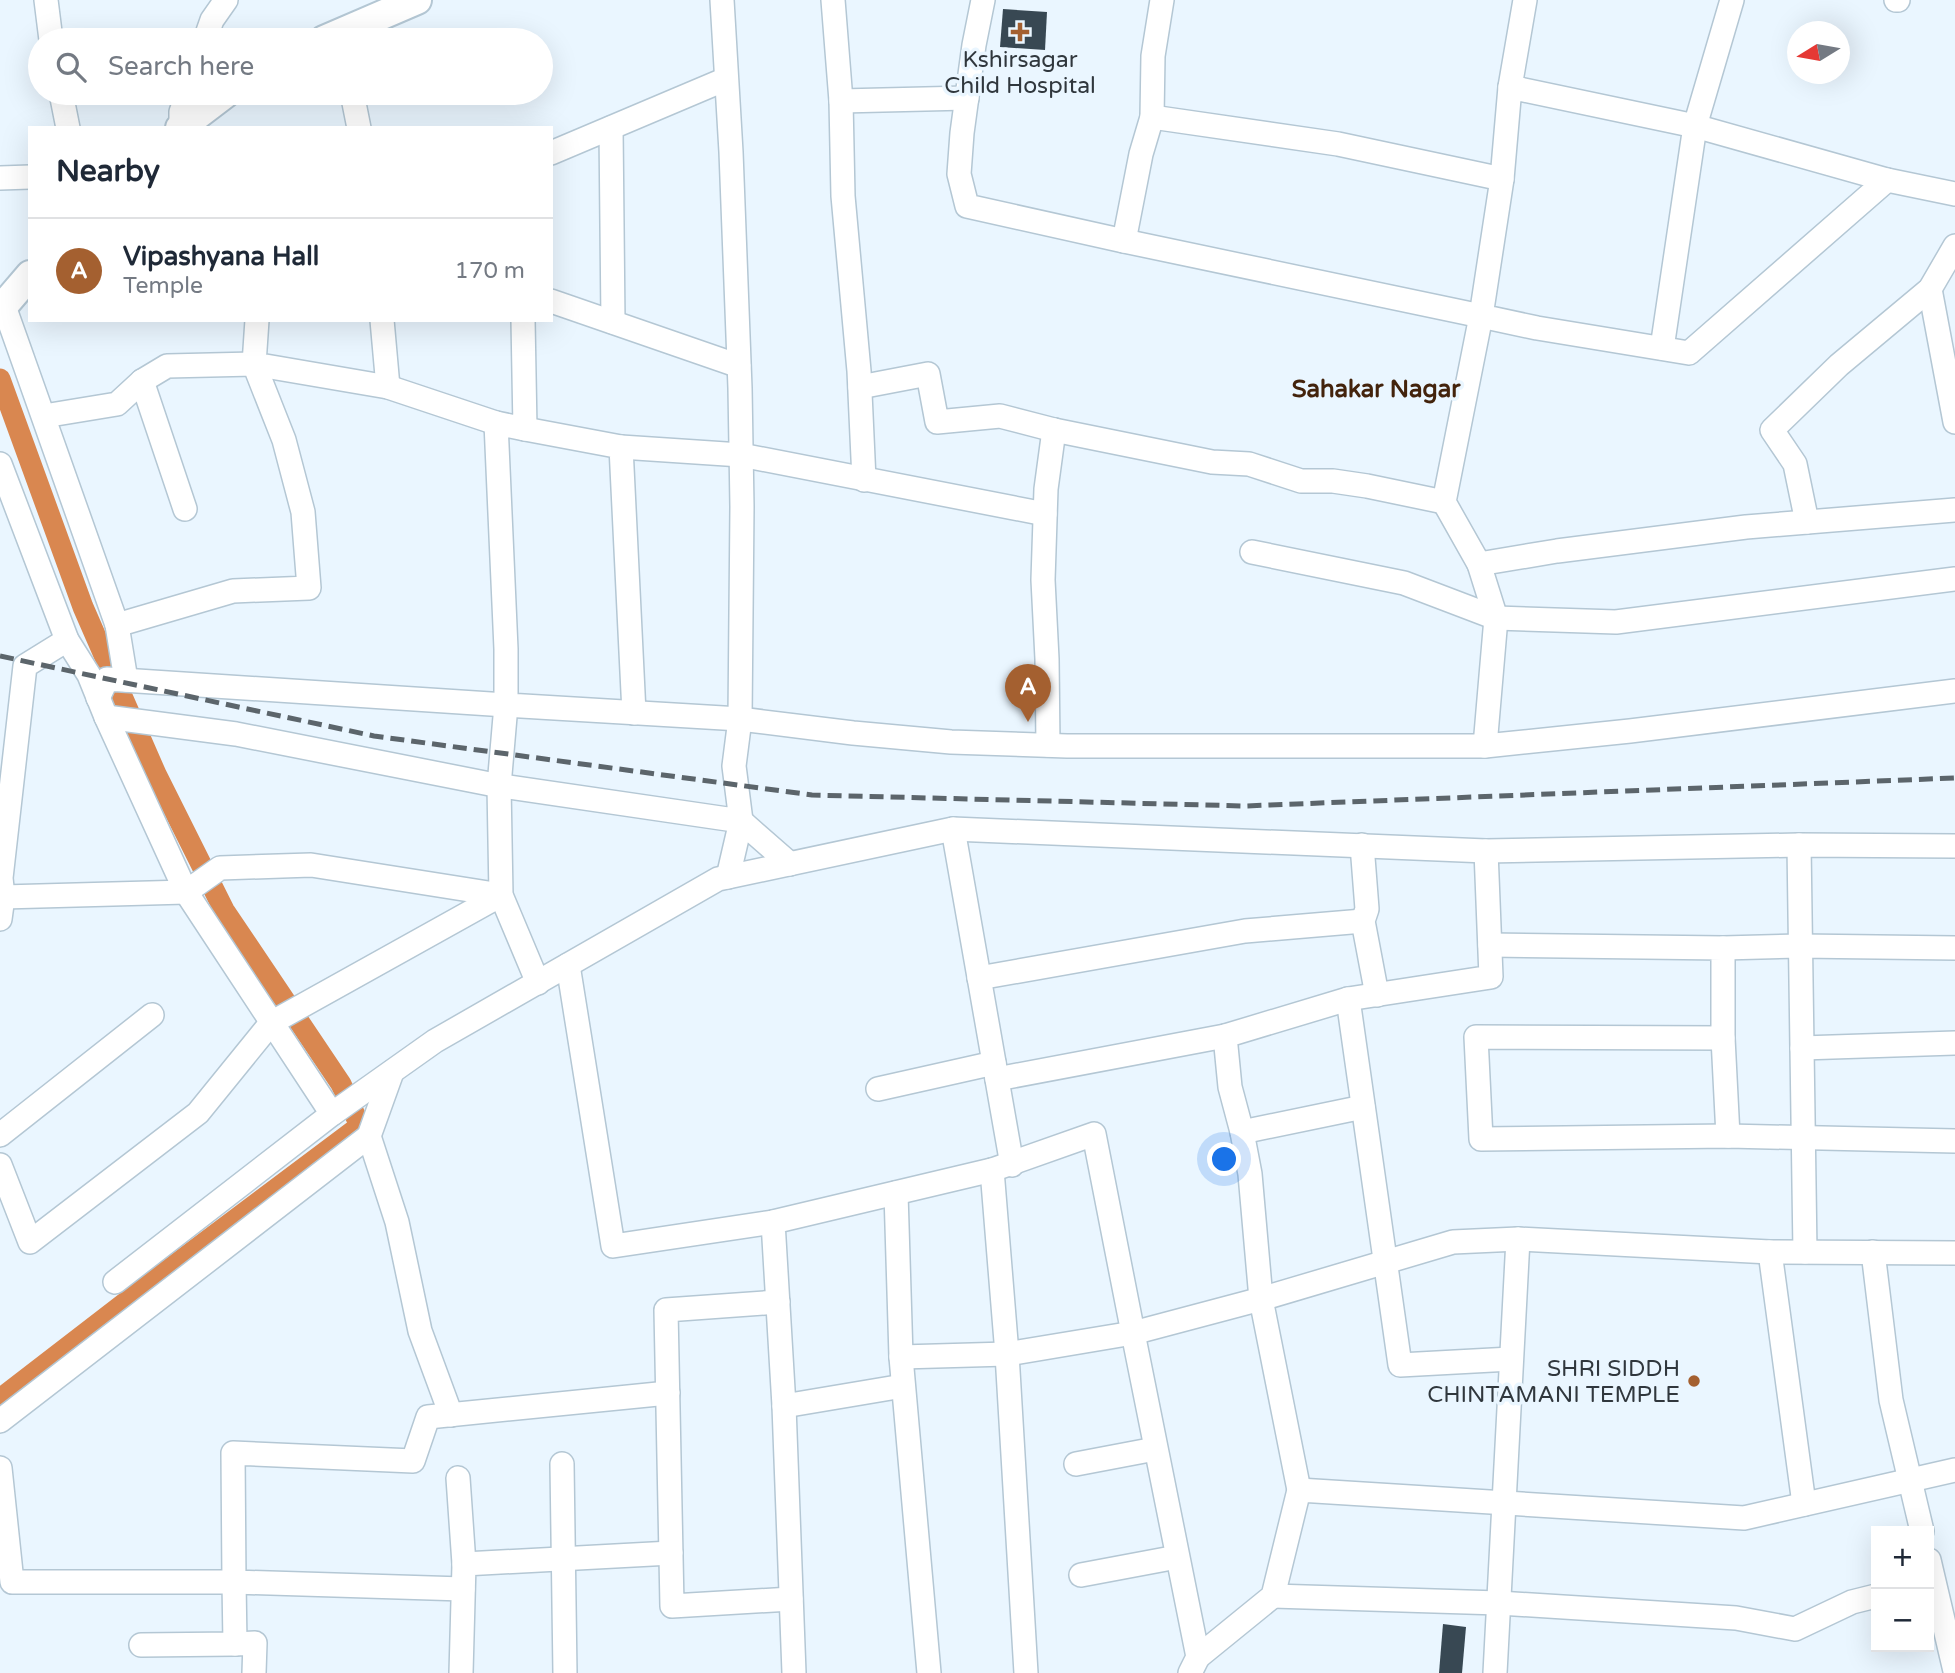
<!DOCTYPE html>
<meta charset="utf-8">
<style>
body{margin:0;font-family:"Varela Round",sans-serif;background:#f6f6f7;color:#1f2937}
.controls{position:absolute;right:21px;bottom:21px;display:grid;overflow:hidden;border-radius:0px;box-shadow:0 7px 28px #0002}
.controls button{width:63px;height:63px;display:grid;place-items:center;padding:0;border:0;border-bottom:2px solid #e0e1e3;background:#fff;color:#1f2937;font:35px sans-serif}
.compass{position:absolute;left:1787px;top:21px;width:63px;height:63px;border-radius:50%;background:#fff;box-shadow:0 7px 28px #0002;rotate:259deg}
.you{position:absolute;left:1225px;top:1160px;width:24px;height:24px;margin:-18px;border:5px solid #fff;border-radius:50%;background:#1a73e8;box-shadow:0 0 0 10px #1a73e833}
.badge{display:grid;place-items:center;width:46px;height:46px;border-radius:50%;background:#a46030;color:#fff;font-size:23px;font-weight:700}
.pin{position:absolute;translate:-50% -58px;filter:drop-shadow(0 2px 4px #0008)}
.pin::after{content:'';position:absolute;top:37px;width:24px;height:21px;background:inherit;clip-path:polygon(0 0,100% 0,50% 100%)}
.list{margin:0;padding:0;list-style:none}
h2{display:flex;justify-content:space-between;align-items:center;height:91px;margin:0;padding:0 28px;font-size:30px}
h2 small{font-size:23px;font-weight:400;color:#747a83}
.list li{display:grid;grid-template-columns:46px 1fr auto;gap:21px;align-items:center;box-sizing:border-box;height:105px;padding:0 28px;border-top:2px solid #e0e1e3}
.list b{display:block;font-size:26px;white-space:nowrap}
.list p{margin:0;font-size:23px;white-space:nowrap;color:#747a83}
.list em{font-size:23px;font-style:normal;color:#747a83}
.icon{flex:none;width:38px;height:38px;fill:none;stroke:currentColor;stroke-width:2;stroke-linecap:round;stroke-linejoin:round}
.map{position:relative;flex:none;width:1955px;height:1673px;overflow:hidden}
.search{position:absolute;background:#fff;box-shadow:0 7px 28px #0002;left:28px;top:28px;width:525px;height:77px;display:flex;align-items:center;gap:18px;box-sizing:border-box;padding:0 24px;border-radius:38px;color:#747a83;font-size:26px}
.panel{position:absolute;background:#fff;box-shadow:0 7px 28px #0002;left:28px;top:126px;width:525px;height:196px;border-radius:0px}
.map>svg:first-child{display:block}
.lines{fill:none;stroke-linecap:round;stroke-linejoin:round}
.canal{stroke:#d98750;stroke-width:21}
.building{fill:#384853}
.minor-casing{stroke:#b4c7d4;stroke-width:26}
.tertiary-casing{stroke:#b4c7d4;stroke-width:32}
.minor{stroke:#fff;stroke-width:23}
.tertiary{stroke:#fff;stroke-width:28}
.rail{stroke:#5c656b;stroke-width:5;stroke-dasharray:14 7;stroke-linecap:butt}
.poi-dot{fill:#a46030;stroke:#eaf6ff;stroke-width:2.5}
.labels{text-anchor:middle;stroke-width:7;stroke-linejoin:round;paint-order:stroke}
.poi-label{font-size:23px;fill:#30373d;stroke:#eaf6ff}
.neighbourhood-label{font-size:24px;font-weight:bold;fill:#43230c;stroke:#eaf6ff}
</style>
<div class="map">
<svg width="1955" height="1673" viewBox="0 0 1955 1673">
<rect width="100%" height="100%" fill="#eaf6ff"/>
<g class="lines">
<path class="canal" d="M0,379l83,228 73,167 68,136 117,174 19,42 -208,156 -152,117"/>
</g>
<g class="building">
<path d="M1003,9l44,3 -2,38 -45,-3z"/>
<path d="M1443,1624l23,3 -4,46h-23z"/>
</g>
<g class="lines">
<defs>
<g id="minor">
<path d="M46,0l5,40"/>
<path d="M833,0l8,101 2,95 16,175 5,109"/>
<path d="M983,0l-9,45 -12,88 -3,41 8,32 157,35 357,75 -37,186 35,62 17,54 -11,128"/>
<path d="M1896,0h2"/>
<path d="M205,40l7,-20 14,-20"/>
<path d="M1510,87l185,39 192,54 -198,173 -152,-25 -56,-12 21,-137z"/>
<path d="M1510,87l15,-87"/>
<path d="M61,93l7,35"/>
<path d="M352,93l7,35"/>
<path d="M841,101l126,-3"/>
<path d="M1152,117l186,27 164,35"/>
<path d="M181,128v-16l7,-19"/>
<path d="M611,128l2,194"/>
<path d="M551,153l175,-74"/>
<path d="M0,178l30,-1"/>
<path d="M1887,180l68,14"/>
<path d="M1124,241l17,-87 11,-37 1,-61 9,-56"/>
<path d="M1930,289l25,133"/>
<path d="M551,301l188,65"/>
<path d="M4,306l113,319 9,55"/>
<path d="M257,320l-3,44 134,23 108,36"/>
<path d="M382,320l6,67"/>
<path d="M523,320l2,109 -29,-6 10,226v56l234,14 113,14 98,9 116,4h418l145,-15 325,-40"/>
<path d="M1662,348l33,-222 37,-126"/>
<path d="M142,381l43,128"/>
<path d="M860,387l68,-13 9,48 63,-6 54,14 158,32 37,2 52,17h32l34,5 77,16"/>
<path d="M44,416l73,-12 25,-23 25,-15 87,-2 30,76 19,72 6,76 -76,3 -116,34"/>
<path d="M525,429l96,18 13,266"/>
<path d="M621,447l120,8 304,59"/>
<path d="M0,464l67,176 22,35 17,42 80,175 146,222"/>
<path d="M1807,522l-12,-58 -23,-34 67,-65 91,-76 25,-43"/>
<path d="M1252,552l152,31 92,35 120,4 339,-43"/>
<path d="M1479,564l78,-13 189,-24 209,-17"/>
<path d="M98,698l9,-19 399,26 -7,81 2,109 37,88"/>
<path d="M106,717l130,17 259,51 246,36 -7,-55 6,-47 2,-212 -2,-119 -9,-236 -9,-152"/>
<path d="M1048,745l-1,-86 -4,-79 3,-91 8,-59"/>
<path d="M953,829l59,336"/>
<path d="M1362,845l5,64 -4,12 14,74"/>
<path d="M1799,845l6,407"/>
<path d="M728,877l13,-56 49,43"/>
<path d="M0,919l3,-22 -2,-19 24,-212 42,-26"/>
<path d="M1490,945l233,3v90l-247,-1 5,102 247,-3 227,5"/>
<path d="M1723,948l77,-2 155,2"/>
<path d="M568,965l45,281 160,-24"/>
<path d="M979,978l266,-47 118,-10"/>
<path d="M1348,999l52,366 111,-6"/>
<path d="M1723,1038l5,98"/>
<path d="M1802,1048l153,-5"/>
<path d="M997,1079l228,-43"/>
<path d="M878,1089l116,-26"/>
<path d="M1242,1132l121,-25"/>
<path d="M0,1135l152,-120"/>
<path d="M369,1136l28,86 23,109 31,84"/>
<path d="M0,1165l30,77 168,-129 73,-90 230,-128 -190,-30 -91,3 -34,24 -183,5"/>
<path d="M992,1170l15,184 19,319"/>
<path d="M896,1193l5,164 28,316"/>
<path d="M1770,1252l34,252"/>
<path d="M1873,1252l18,148 31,131"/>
<path d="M115,1282l217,-168 103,-73 283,-162 235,-50 533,22 313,-6 156,1"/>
<path d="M778,1302l-112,8 6,296 119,-7"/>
<path d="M901,1357l106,-3 126,-21 -39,-199 -102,36 -219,52 11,184 119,-20"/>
<path d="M784,1406l10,267"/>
<path d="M0,1421l369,-285 23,-64"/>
<path d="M562,1464l3,209"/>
<path d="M1076,1464l79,-15"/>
<path d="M0,1468l12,114h222l1,62 -94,1"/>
<path d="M458,1478l6,86"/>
<path d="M1299,1490l-38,-191 -11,-125 -8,-42 -12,-45 -5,-51 123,-37 143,-22 -5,-126"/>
<path d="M1929,1560l26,111"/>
<path d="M1081,1575l96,-18"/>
<path d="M463,1589l-229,-7 -1,-129 180,8 15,-44 240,-24"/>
<path d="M1273,1596l226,7 237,15 59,11 57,-27 24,-6"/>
<path d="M235,1644l20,-1 -1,30"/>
<path d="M1198,1657l75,-61 26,-106 445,28 211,-48"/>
<path d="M461,1673l3,-109 207,-11"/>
<path d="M1190,1673l8,-16 -65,-324 128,-34 192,-57 65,-3 252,13 185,1"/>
<path d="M1495,1673l23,-434"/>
</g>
<g id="tertiary">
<path d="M324,40l93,-40"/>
<path d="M180,128l46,-35"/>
<path d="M0,310l30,-35"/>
</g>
</defs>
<use href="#minor" class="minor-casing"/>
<use href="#tertiary" class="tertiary-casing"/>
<use href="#minor" class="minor"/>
<use href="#tertiary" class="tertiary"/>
<path class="rail" d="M0,656l374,80 438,59 433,11 710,-28"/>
</g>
<g class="poi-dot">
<path d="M1016.5 21.5h7v7h7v7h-7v7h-7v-7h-7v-7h7z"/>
<circle cx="1694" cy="1381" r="7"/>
</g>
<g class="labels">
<g class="poi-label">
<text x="1020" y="67">Kshirsagar<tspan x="1020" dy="26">Child Hospital</tspan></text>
<text x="1680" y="1376" text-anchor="end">SHRI SIDDH<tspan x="1680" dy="26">CHINTAMANI TEMPLE</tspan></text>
</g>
<g class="neighbourhood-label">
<text x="1376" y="397">Sahakar Nagar</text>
</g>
</g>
</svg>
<div class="controls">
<button>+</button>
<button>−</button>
</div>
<svg class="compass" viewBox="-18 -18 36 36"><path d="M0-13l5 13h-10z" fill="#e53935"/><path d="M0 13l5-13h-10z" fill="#747a83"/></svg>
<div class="you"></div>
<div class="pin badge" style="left:1028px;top:722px">A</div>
<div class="search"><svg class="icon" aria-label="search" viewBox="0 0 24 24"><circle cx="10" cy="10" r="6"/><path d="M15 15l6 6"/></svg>Search here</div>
<section class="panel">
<h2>Nearby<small></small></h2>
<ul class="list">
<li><span class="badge">A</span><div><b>Vipashyana Hall</b><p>Temple</p></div><em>170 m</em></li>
</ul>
</section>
</div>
